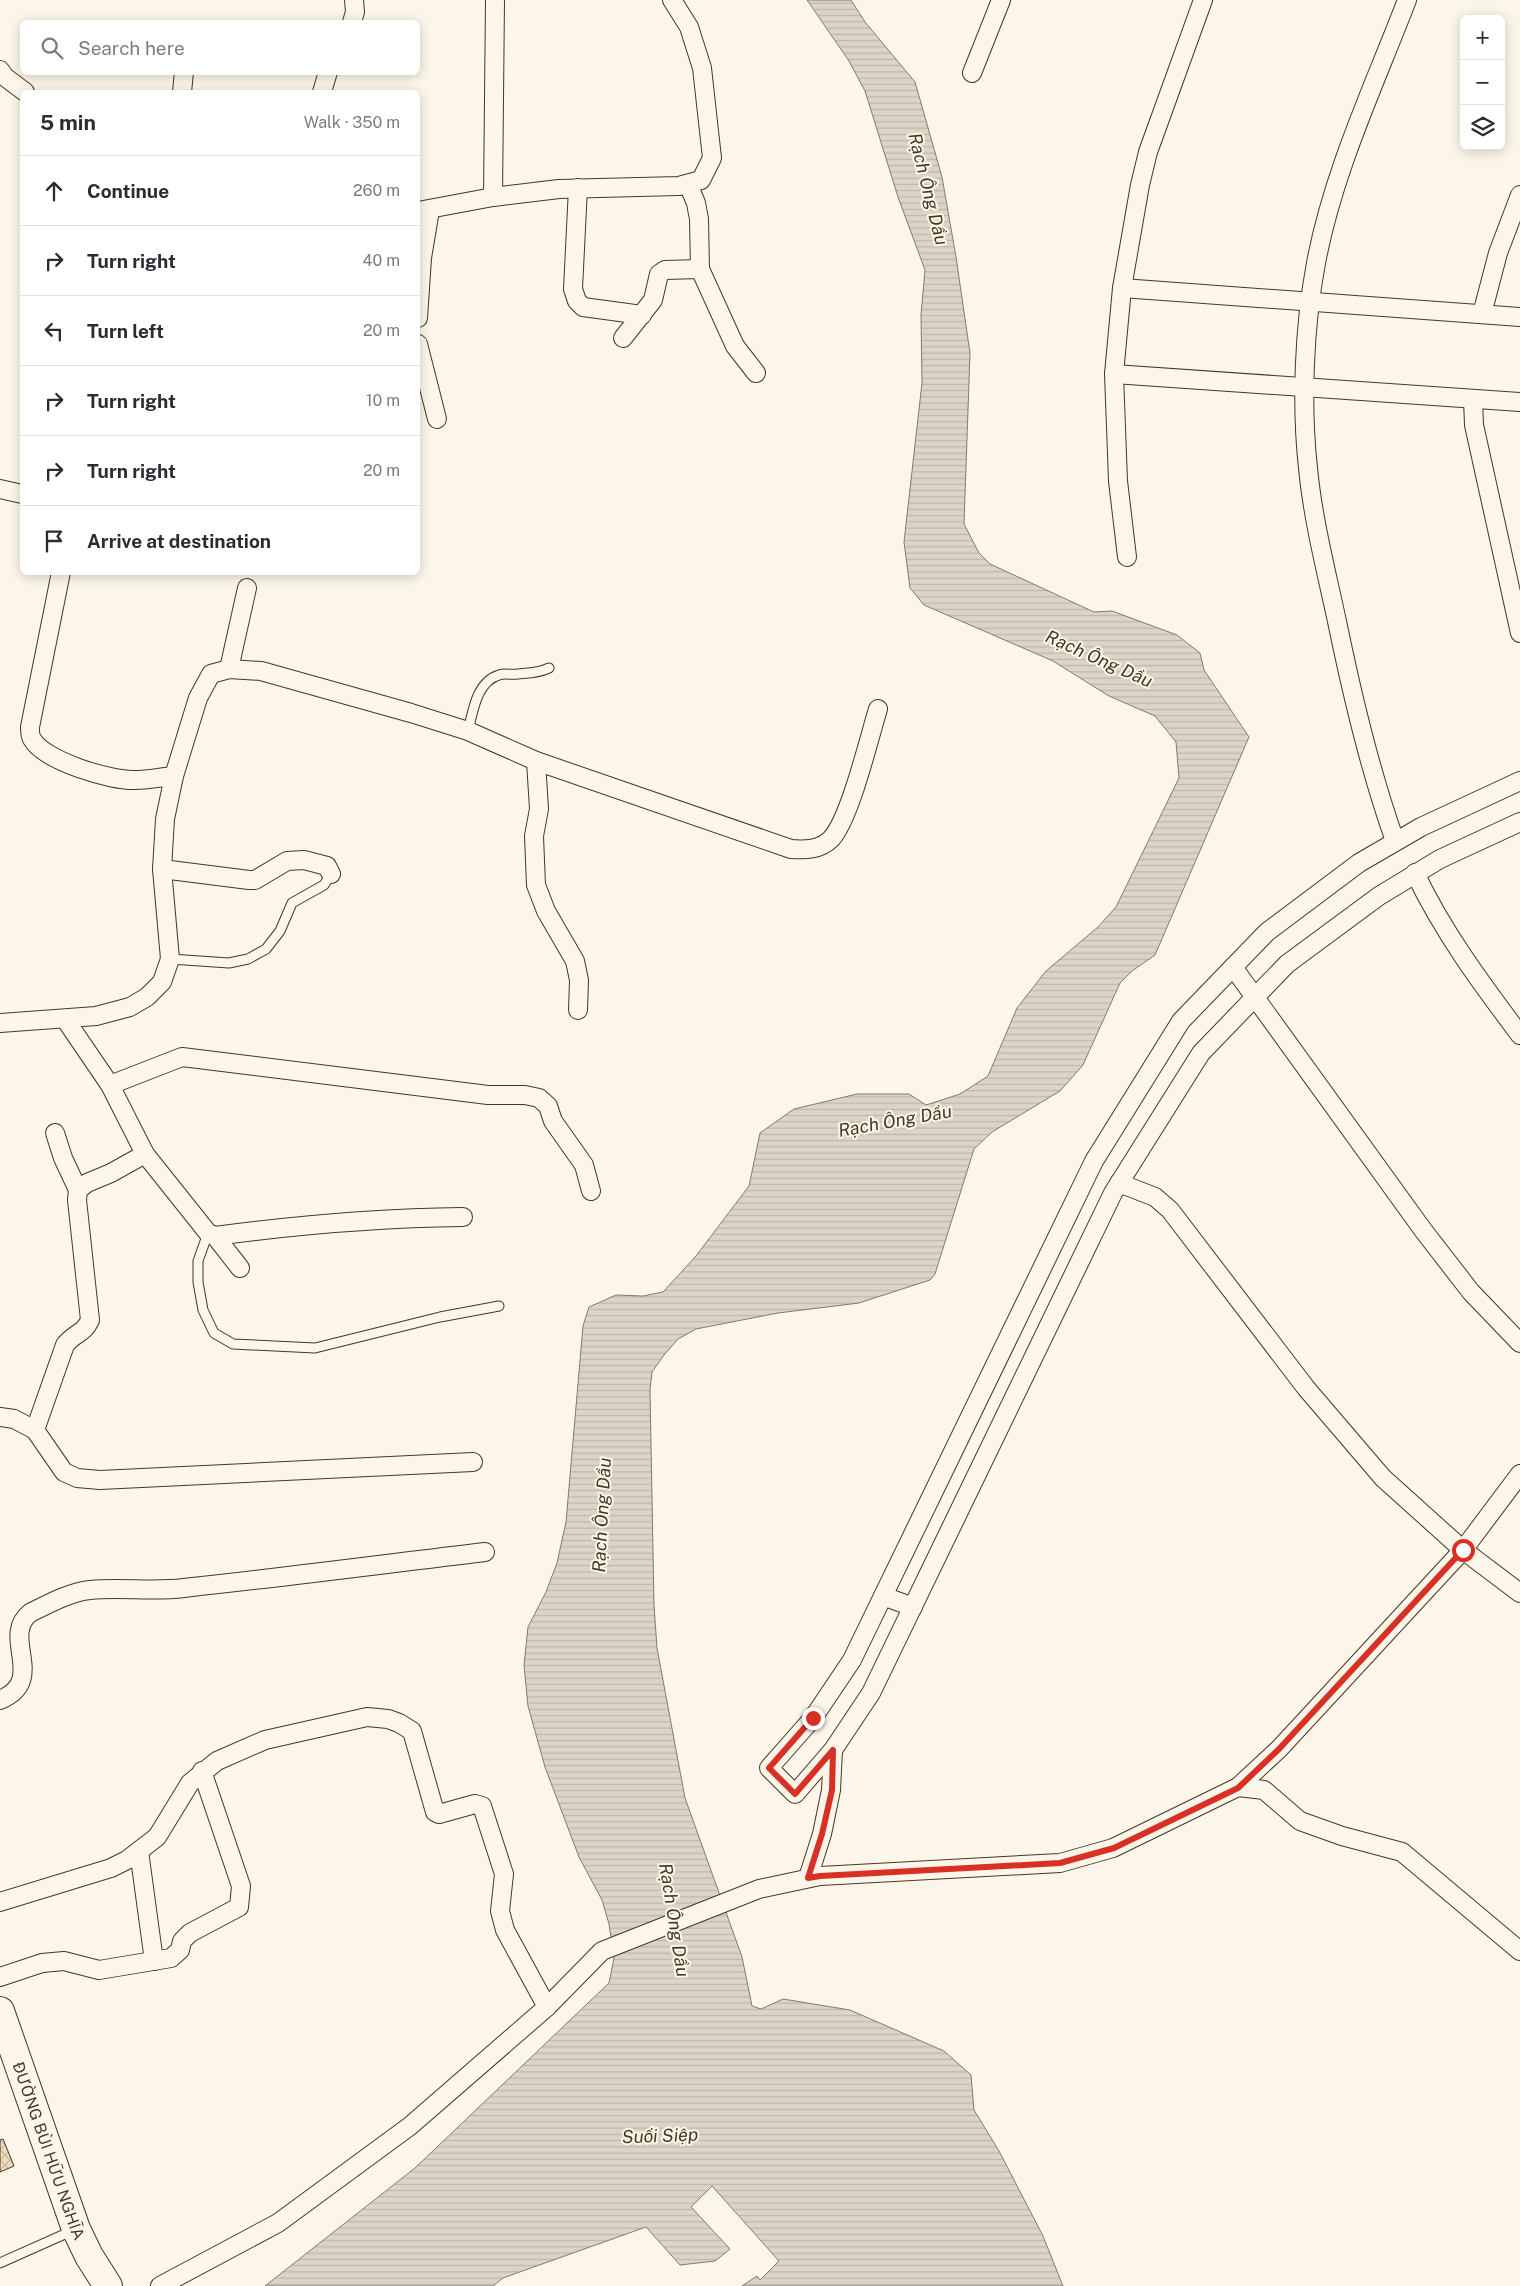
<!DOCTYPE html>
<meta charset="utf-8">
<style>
body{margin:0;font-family:"Public Sans",sans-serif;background:#f7f7f7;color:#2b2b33}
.controls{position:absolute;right:15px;top:15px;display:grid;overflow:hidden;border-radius:8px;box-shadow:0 2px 12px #0003}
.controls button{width:45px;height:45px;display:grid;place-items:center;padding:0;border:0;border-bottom:1px solid #e1e1e2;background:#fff;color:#2b2b33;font:25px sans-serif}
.stop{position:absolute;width:15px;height:15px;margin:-11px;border:4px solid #d93025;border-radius:50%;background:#fff}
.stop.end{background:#d93025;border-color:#fff;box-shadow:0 1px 5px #0008}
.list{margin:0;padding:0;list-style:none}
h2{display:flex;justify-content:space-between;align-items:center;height:65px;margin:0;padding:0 20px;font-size:21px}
h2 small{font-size:16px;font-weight:400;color:#7c7c81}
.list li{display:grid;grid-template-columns:32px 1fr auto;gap:15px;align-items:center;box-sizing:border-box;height:70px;padding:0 20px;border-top:1px solid #e1e1e2}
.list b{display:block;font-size:19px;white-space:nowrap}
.list em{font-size:16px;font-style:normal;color:#7c7c81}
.icon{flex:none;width:28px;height:28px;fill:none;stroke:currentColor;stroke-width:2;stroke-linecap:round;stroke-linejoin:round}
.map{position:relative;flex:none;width:1520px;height:2286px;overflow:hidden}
.search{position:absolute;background:#fff;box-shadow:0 2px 12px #0003;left:20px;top:20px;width:400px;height:55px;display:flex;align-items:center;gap:12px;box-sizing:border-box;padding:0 18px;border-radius:8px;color:#7c7c81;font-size:19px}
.panel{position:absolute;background:#fff;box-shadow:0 2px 12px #0003;left:20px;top:90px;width:400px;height:485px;border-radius:8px}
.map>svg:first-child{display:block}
.water{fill:url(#water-rules);stroke:#887966}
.building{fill:url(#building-cross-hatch);stroke:#4a3520}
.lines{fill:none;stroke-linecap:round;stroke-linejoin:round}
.service-casing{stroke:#4a3520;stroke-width:11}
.minor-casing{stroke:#4a3520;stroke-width:20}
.primary-casing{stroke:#4a3520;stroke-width:30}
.service{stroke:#fbf6e9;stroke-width:9}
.minor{stroke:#fbf6e9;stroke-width:18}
.primary{stroke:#fbf6e9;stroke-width:28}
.route{stroke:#d93025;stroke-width:6}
.labels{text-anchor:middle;stroke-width:4;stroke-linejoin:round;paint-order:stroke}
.street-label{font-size:16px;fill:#4a3520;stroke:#fbf6e9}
.water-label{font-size:18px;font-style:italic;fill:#4a3520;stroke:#fbf6e9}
</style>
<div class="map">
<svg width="1520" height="2286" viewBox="0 0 1520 2286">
<defs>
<pattern id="water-rules" width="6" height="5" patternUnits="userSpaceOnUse" patternTransform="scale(1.25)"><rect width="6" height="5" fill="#dcd4c6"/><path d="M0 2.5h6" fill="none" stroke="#beb7aa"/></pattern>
<pattern id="building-cross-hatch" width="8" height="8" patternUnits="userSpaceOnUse" patternTransform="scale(1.25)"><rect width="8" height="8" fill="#ecdcbc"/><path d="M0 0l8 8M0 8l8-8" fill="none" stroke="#ccbda1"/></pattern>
</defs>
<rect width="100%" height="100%" fill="#fbf6e9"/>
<path class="water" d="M807,0h44l14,22 50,60 27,95 14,80 14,96 -6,171 15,29 11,11 104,48 18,-1 65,24 23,18 4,17 45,67 -94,218 -23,16 -12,12 -37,82 -23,26 -68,41 -18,17 -39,125 -5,6 -71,23 -81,10 -82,16 -18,10 -14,16 -12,17 -2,18 4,216 3,42 28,150 57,159 10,49 9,3 22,-10 67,11 94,41 27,24 3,35 25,41 44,85 20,50h-321l15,-10 3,4 19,-19 -67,-75 -21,21 39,42 -15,12 -35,4 -34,-38 -143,51 -10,8h-228l150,-118 194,-185 5,-25 -5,-34 -7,-24 -23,-43 -34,-90 -17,-61 -4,-41 4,-38 18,-35 11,-29 9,-41 17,-196 6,-19 27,-12 27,1 20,-4 33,-36 53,-70 11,-53 34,-24 63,-15h52l17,11 34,-11 28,-18 29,-68 29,-37 52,-44 18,-20 63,-129 -3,-36 -21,-26 -46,-20 -56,-35 -129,-56 -14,-17 -6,-46 18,-159 -1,-68 4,-45 -27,-73 -33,-106 -16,-30z"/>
<path class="building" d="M3,2139l11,27 -14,6v-32z"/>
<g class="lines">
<defs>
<g id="service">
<path d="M468,731c5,-19 8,-49 31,-56 5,-2 13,0 19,-1 11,-1 21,-1 31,-6"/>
<path d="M170,959l59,4 19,-4 18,-10 14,-18 12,-28 32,-18 7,-11"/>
<path d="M208,1233l-10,28v21l5,28 11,23 19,11 82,4 125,-31 59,-11"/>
<path d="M0,2263l74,-33"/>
</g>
<g id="minor">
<path d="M352,22l3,-10 -1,-12"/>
<path d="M0,70l5,7 20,15"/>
<path d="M972,73l29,-73"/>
<path d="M182,92l2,-20"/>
<path d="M322,92l6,-20"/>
<path d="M688,184l8,19 3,16 1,50 35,77 21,27"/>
<path d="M578,188l-5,101 4,12 6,6 59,8"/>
<path d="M493,197l2,-197"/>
<path d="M418,211l75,-14 66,-8 120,-3 22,-6 11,-22 -10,-90 -13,-41 -17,-27"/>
<path d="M1122,288l398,29"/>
<path d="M1482,314l16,-61 22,-58"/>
<path d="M418,318l4,-60 8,-48"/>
<path d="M623,338l30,-38 6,-26 6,-4 35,-1"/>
<path d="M418,344l19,75"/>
<path d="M1114,374l406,28"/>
<path d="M1473,399l1,26 46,208"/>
<path d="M0,489l22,5"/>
<path d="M1127,557l-9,-76 -4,-107 8,-86 18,-103 8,-33 55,-152"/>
<path d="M61,572l-31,155c0,4 0,9 2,12 12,22 79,42 103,41 13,0 26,-3 39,-4"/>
<path d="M229,669l18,-81"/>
<path d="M536,761l3,48 -5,27 2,49 10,26 29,50 4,19 -1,30"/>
<path d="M1520,781l-99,46 -62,36 -92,69 -86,89 -87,140 -242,499 -39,58 -44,50 26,26 38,-44 38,-57 242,-500 88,-140 86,-89 92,-68 61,-37 80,-37"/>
<path d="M1395,841c-25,-70 -42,-142 -57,-215 -11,-52 -25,-105 -30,-158 -7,-64 -4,-141 8,-205 17,-91 58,-177 91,-263"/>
<path d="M162,869l87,11h6l32,-19 17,-1 23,6 4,8"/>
<path d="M1415,873c28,59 66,110 105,162"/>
<path d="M1233,967l190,263 48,62 49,51"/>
<path d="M65,1019l45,66 35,69 63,79 7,3 25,32"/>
<path d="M0,1023l96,-7 34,-9 17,-10 15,-15 8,-23 -8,-90 3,-50 9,-43 24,-78 13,-24 18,-5 32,2 150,42 57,18 68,30 255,88c14,1 29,1 40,-10 19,-20 38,-101 47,-130"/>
<path d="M110,1085l72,-28 306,38h37l14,3 9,8 5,15 31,44 7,26"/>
<path d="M55,1133l8,25 15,32"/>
<path d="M1119,1183l36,14 15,13 136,178 77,90 80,72 57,43"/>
<path d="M215,1236c82,-11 165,-18 248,-19"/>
<path d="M0,1417l14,2 21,11 29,42 13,6 23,2 373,-18"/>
<path d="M35,1430l30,-85c9,-12 19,-11 25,-25l-13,-120 1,-10 9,-7 24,-10 34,-19"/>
<path d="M883,1596l30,11"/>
<path d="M0,1700c48,-20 0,-63 30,-87 18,-9 40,-21 60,-23 31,-3 63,2 94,-2 101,-11 201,-24 301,-36"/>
<path d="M1238,1787l41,-38 184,-199 57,-76"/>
<path d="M139,1851l15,110"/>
<path d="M808,1878l14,-44 9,-44 2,-40"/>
<path d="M0,1902l111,-34 16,-8 30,-23 33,-54 27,-22 48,-21 102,-23 21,2 11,4 13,8 23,81 4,2 36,-10 7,2 22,68 -4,37 5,19 42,77"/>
<path d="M0,1977l42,-14 22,-2 35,9 72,-12 9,-8 2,-9 8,-8 49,-26 2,-21 -39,-115"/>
<path d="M160,2286l118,-63 132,-97 137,-119 55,-56 157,-62 61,-13 240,-13 53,-15 125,-61 26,3 36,31 42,15 60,16 118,99"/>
</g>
<g id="primary">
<path id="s1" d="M0,2011l76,218 13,27 19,30"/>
</g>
</defs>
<use href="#service" class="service-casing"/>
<use href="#minor" class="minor-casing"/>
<use href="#primary" class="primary-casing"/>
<use href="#service" class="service"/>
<use href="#minor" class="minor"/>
<use href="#primary" class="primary"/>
</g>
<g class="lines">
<path class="route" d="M813,1718l-44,50 26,26 38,-44 -1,40 -10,44 -14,44 12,-2 240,-13 54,-15 124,-60 41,-39 184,-199"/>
</g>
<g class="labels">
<g class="street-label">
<text dy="6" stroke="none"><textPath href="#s1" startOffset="148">ĐƯỜNG BÙI HỮU NGHĨA</textPath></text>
</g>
<g class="water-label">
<text transform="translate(928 189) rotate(76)" y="6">Rạch Ông Dầu</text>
<text transform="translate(1099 659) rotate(24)" y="6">Rạch Ông Dầu</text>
<text transform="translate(895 1121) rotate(-10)" y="6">Rạch Ông Dầu</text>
<text transform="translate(602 1515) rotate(-87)" y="6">Rạch Ông Dầu</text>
<text transform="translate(674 1920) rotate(81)" y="6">Rạch Ông Dầu</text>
<text transform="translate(660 2136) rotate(-2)" y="6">Suối Siệp</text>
</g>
</g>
</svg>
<div class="controls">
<button>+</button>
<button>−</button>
<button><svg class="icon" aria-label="layers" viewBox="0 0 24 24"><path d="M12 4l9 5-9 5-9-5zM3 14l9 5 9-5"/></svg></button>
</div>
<div class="stop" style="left:1463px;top:1550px"></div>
<div class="stop end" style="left:813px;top:1718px"></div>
<div class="search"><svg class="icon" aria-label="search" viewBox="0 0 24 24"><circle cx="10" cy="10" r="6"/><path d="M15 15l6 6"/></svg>Search here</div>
<section class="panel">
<h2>5 min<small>Walk · 350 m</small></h2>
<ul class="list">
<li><svg class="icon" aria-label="ahead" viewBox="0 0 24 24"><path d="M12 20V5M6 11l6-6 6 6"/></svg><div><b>Continue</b></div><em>260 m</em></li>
<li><svg class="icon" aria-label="right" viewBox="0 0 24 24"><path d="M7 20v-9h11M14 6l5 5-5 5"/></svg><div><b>Turn right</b></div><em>40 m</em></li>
<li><svg class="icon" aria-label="left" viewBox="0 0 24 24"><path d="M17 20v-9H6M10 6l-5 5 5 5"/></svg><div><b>Turn left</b></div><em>20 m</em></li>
<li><svg class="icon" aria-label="right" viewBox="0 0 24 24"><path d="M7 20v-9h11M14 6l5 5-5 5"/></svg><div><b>Turn right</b></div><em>10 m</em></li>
<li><svg class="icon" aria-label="right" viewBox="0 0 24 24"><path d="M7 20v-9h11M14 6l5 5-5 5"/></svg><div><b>Turn right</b></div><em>20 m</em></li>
<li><svg class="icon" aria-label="arrive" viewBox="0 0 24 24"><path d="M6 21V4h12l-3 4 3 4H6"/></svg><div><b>Arrive at destination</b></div></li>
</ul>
</section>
</div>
